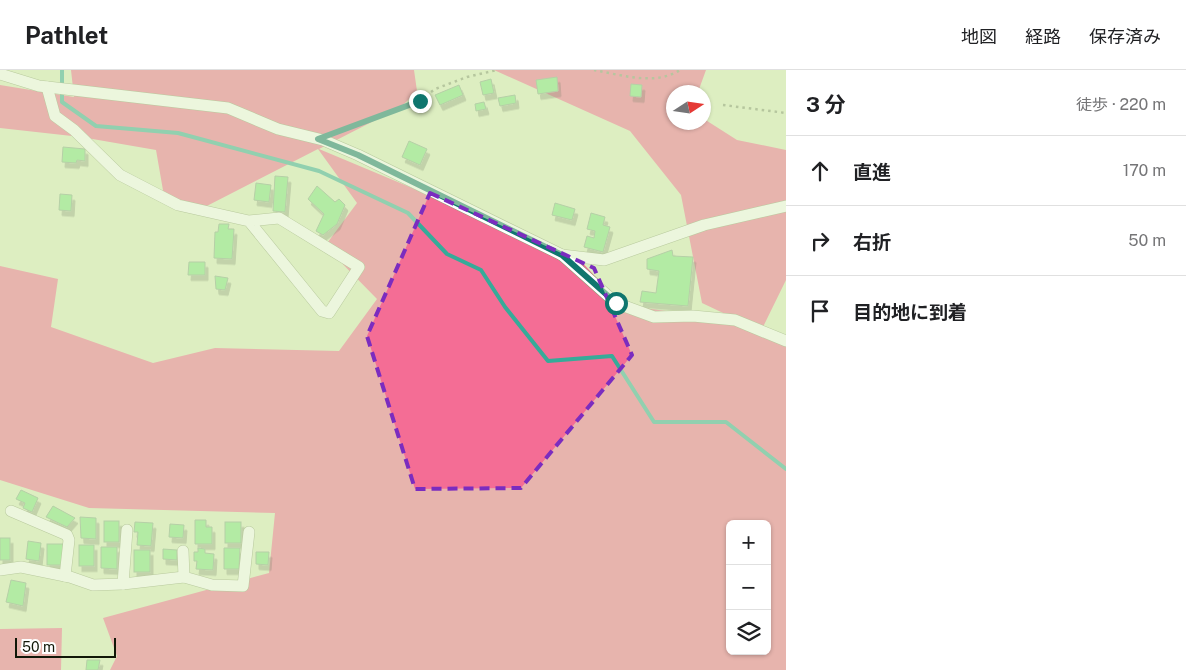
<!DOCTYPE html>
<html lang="ja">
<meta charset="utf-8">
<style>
body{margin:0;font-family:"Public Sans","Noto Sans JP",sans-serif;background:#f6f6f6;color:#202124}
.controls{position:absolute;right:15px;bottom:15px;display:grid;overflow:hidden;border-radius:8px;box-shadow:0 1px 4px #0004}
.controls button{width:45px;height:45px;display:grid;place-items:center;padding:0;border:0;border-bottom:1px solid #e0e0e0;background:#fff;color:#202124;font:25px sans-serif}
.compass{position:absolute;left:666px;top:15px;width:45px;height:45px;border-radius:50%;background:#fff;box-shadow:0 1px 4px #0004;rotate:78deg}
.scale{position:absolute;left:15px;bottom:12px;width:101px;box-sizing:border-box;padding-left:5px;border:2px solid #111707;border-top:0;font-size:14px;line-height:18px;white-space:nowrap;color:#111707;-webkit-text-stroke:4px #fff;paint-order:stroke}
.stop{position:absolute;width:15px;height:15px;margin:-11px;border:4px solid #0f766e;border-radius:50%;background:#fff}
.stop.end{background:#0f766e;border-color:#fff;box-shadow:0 1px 5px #0008}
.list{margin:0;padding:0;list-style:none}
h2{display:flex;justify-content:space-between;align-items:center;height:65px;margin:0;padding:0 20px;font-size:21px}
h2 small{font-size:16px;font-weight:400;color:#757577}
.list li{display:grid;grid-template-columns:32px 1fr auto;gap:15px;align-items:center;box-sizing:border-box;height:70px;padding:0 20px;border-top:1px solid #e0e0e0}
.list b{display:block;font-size:19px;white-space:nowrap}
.list em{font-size:16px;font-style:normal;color:#757577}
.icon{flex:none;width:28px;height:28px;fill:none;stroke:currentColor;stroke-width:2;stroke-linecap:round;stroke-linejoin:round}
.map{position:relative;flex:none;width:786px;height:600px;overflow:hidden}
header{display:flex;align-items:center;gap:30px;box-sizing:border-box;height:70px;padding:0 25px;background:#fff;border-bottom:1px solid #e0e0e0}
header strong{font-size:24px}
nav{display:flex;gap:28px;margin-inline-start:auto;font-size:18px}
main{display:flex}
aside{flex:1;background:#fff}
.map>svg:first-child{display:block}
.forest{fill:#f46d95;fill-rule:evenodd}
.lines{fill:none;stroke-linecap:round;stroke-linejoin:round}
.stream{stroke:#36ab99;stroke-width:4}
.building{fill:#81e780;stroke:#88a987;filter:url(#shadow)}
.street-casing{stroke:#8e9d73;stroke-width:12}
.path{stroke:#879473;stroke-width:2.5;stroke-dasharray:2.5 4;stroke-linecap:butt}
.street{stroke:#fff;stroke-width:11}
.route{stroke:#0f766e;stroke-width:6}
.marked{fill:none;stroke:#7b2cbf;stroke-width:4;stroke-dasharray:10 6;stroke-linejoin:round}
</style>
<header>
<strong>Pathlet</strong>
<nav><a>地図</a><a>経路</a><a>保存済み</a></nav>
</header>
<main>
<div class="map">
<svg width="786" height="600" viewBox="0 0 786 600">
<defs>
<filter id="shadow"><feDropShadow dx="3" dy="5.5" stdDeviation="0" flood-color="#0004"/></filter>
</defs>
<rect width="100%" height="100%" fill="#ddeec1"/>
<g class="forest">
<path d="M71,0h343l3,21 -16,16 -82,42 258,108 45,48 103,14 32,10 -55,-26 -21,-108 -51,-64 -136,-61h212l-8,22h-24v30h30v-3l33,21 49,10v130l-25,51 25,8v331h-676l7,-14 -14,-38 166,-45 6,-60 -186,-5 -89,-28v-214l58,13 -7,48 102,36 62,-15 124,3 38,-52 -52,-53 32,-43 -39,-54 -119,61 -35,-14 -8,-46 -75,-13 -81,-9v-43l74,12zM730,454h37v127h-37z"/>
<path d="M62,558l-1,42h-61v-41z"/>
</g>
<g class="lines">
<path class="stream" d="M62,0v32l34,24 82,7 141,38 89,42 39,41 34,16 24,37 43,54 64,-5 42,66h72l60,47"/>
</g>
<g class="building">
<path d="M557,7l1,14 -20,3 -2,-14z"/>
<path d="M491,9l3,14 -11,2 -3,-13z"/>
<path d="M631,14l11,1 -1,12 -11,-1z"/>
<path d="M459,15l4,10 -23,10 -5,-10z"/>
<path d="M515,25l1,8 -16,3 -2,-8z"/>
<path d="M484,32l2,7 -10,2 -1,-7z"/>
<path d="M409,71l18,8 -7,16 -18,-8z"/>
<path d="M63,77l22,2v12l-8,-1 -1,3 -14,-1z"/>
<path d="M275,106l13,1 -3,35 -12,-1z"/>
<path d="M256,113l15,2 -2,17 -15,-2z"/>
<path d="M317,116l18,16 4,-3 6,6 -8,19 -14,11 -7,-4 8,-17 -16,-15z"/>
<path d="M60,124l12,1 -1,16 -12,-1z"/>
<path d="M555,133l20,6 -3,11 -20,-5z"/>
<path d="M591,143l14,4 -2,8 7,2 -7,25 -19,-5 3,-11 7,2 1,-7 -8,-2z"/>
<path d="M219,154h10l-1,5h6l-2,30 -18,-1 1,-26h3z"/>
<path d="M672,180l1,6 20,1 -5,49 -48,-4 2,-11 14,2 3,-22 -12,-2v-10z"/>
<path d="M189,192h16v13h-17z"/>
<path d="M215,206l13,2 -3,12 -9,-1z"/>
<path d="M21,420l17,8 -6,14 -9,-4 2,-5 -9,-4z"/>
<path d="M53,436l22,12 -8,9 -21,-10z"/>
<path d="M80,447l16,1v21l-15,-1z"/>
<path d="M195,450h11v7h6v17h-17z"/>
<rect x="104" y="451" width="15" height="21"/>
<path d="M135,452l18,1 -2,23 -14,-1 1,-13h-4z"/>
<rect x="225" y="452" width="16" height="21"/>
<path d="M170,454l14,1 -1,13 -14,-1z"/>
<rect x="0" y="468" width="10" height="22"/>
<path d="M28,471l13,2 -2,18 -13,-2z"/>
<rect x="47" y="474" width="16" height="21"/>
<rect x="79" y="475" width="15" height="21"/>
<path d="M101,477h16v22l-16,-1z"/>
<path d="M198,478l7,1v4l9,1 -1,16 -17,-1 1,-8h-3v-9h4z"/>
<path d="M224,478h16l-1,21h-15z"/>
<path d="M163,479l14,1v10l-14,-1z"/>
<rect x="134" y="480" width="16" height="22"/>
<path d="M256,482h13l-1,13 -12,-1z"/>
<path d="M11,510l15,3 -3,23 -17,-4z"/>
<path d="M87,590h13l-2,10h-12z"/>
</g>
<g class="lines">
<defs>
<g id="street">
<path d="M0,4l39,12 189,22 50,21 45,11 35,15 204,100 54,48 38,14 39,-1 42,4 51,21"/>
<path d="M47,17l8,29 19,14 46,45 58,30 71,16 30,-3 80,49 -30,46 -7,-2 -73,-90"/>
<path d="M562,185l42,5 100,-35 82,-19"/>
<path d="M11,441l56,24 2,5 -4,36"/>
<path d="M183,481l1,26"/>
<path d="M0,500l21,-3 49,10 23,8 30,-1 61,-7 28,8 31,1 6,-54"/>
<path d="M123,514l4,-54"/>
</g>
</defs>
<use href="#street" class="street-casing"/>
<g class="path">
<path d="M594,0c27,5 62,16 86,0"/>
<path d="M723,35l63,8"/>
<path d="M336,63l83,-32 16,-12 32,-12 30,-7"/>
</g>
<use href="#street" class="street"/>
</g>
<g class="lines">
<path class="route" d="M420,31l-102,38 40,16 204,100 54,48"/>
</g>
<path d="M0 0H786V600H0ZM430,123l164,75 38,87 -111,133 -106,1 -48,-153z" fill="#ddeec1" fill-opacity=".55" fill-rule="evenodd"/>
<path class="marked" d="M430,123l164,75 38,87 -111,133 -106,1 -48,-153z"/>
</svg>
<div class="controls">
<button>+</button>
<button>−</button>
<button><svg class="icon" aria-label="layers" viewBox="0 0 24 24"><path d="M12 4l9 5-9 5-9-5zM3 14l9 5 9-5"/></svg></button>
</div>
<svg class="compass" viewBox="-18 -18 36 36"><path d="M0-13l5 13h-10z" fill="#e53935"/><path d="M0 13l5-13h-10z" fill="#757577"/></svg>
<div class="scale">50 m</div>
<div class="stop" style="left:616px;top:233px"></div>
<div class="stop end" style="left:420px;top:31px"></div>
</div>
<aside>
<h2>3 分<small>徒歩 · 220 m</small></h2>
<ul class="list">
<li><svg class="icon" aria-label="ahead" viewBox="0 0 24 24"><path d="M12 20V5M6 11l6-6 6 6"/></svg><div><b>直進</b></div><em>170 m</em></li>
<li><svg class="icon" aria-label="right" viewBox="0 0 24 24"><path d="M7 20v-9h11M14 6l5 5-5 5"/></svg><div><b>右折</b></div><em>50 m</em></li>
<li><svg class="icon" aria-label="arrive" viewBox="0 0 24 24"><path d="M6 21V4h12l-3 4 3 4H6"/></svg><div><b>目的地に到着</b></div></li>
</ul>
</aside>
</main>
